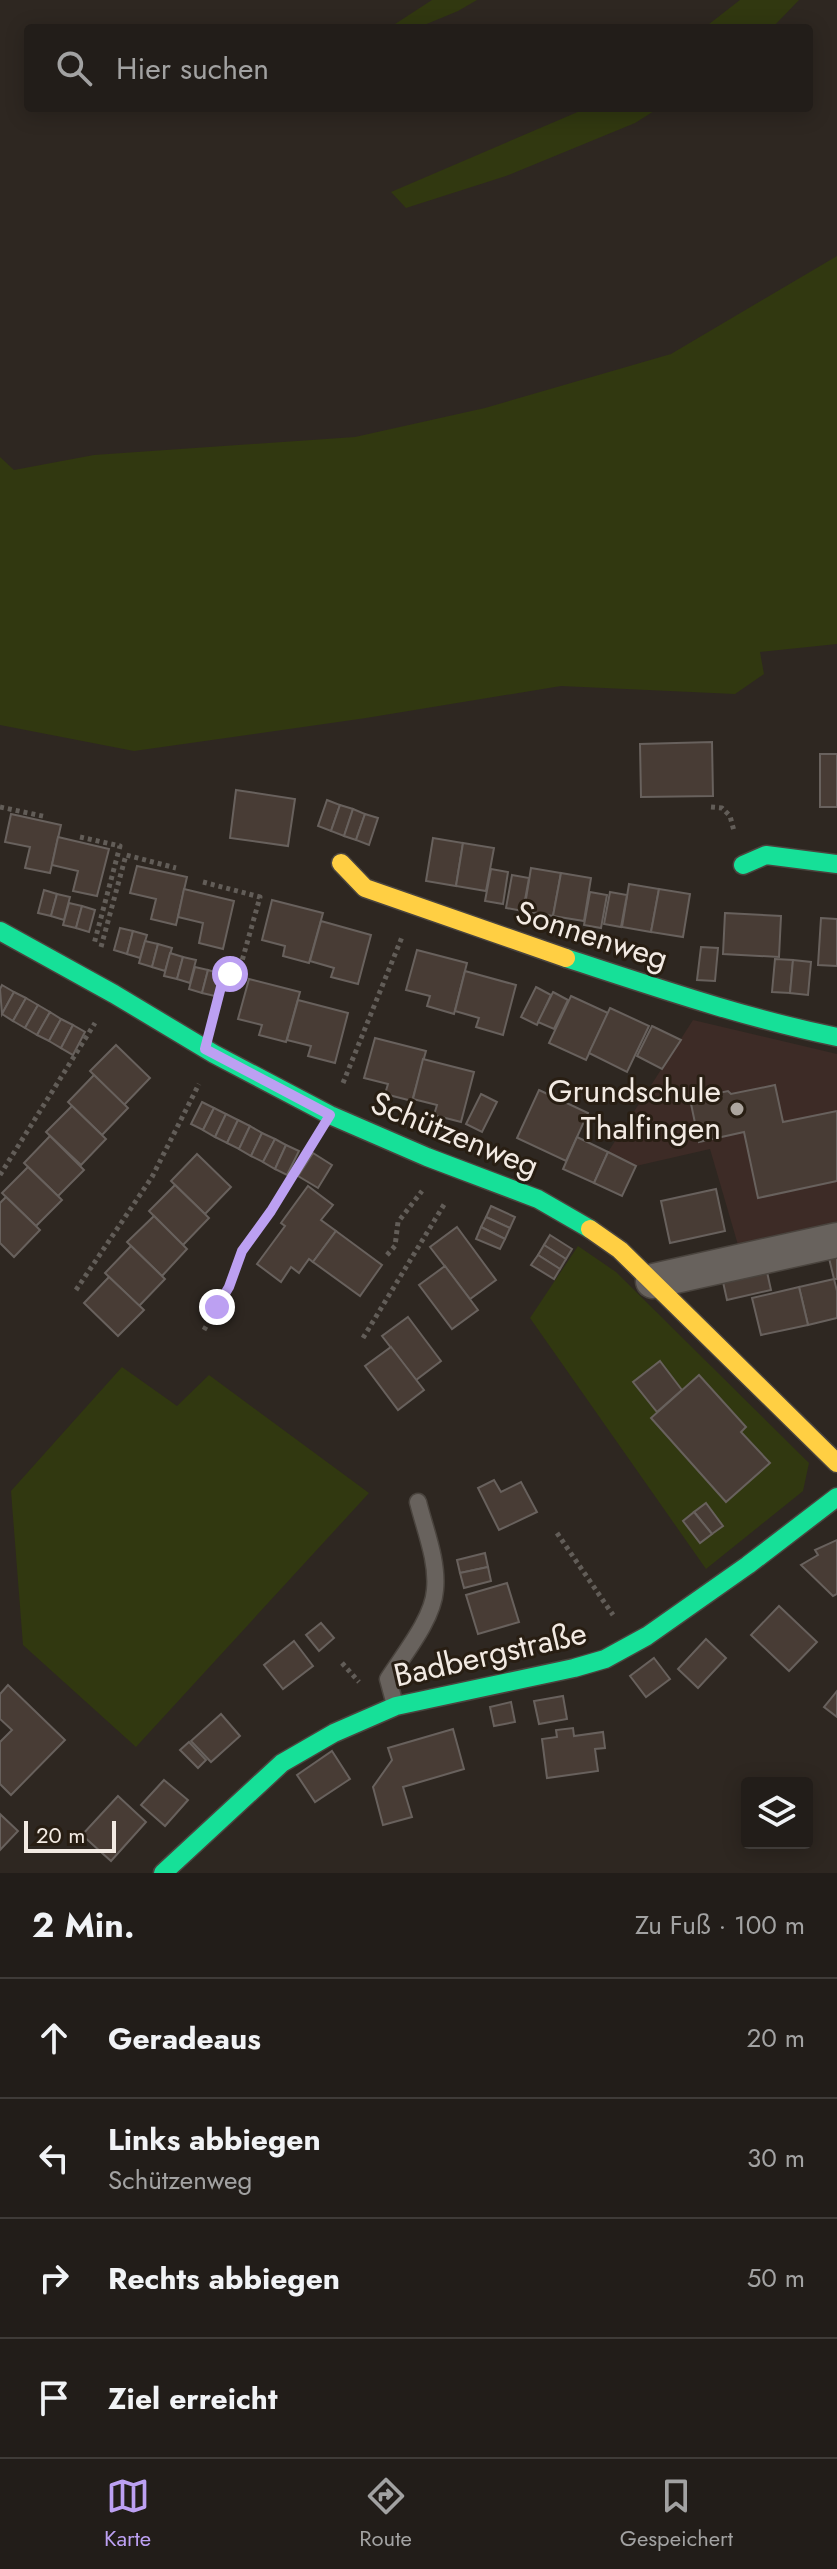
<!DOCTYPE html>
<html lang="de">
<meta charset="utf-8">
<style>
body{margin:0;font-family:Jost,sans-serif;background:#2e2a26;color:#f1f3f6}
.controls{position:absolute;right:24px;bottom:24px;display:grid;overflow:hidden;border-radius:8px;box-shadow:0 4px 20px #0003}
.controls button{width:72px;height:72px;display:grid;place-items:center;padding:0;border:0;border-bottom:2px solid #3f3b38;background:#221d19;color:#f1f3f6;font:40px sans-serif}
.scale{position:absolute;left:24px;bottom:20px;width:92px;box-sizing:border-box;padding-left:8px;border:4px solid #f2eae3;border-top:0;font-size:22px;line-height:28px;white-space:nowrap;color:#f2eae3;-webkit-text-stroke:6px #281e13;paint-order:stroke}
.stop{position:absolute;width:24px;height:24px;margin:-18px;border:6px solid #bca0f2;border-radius:50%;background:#fff}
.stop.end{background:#bca0f2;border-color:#fff;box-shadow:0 2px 8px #0008}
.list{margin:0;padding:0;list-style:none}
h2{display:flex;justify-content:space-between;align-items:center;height:104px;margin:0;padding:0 32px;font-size:34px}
h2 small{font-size:26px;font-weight:400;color:#a2a2a2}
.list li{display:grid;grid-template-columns:52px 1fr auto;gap:24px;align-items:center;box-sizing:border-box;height:120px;padding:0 32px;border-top:2px solid #3f3b38}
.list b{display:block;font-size:30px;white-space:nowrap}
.list p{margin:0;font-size:26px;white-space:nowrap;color:#a2a2a2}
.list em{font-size:26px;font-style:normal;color:#a2a2a2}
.icon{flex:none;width:44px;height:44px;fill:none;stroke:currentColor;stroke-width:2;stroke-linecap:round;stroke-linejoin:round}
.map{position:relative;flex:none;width:837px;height:1873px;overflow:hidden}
.search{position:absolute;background:#221d19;box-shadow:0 4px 20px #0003;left:24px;right:24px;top:24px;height:88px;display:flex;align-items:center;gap:20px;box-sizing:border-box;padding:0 28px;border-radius:8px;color:#a2a2a2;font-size:30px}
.sheet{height:584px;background:#221d19}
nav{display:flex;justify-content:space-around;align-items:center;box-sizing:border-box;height:112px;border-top:2px solid #3f3b38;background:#221d19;font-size:22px;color:#a2a2a2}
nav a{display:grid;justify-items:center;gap:4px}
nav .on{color:#bca0f2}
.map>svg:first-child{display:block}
.education{fill:#3d2b26}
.green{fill:#313810}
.building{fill:#483c35;stroke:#68615d;stroke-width:2}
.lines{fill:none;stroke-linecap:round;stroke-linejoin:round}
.lane-casing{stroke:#4a443e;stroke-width:19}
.street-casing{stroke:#4a443e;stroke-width:37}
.fast-casing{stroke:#4a443e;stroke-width:21}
.slow-casing{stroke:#4a443e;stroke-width:21}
.path{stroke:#625d58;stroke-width:5;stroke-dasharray:4 4;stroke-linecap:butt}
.lane{stroke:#68625d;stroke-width:16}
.street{stroke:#68625d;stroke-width:34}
.fast{stroke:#16e098;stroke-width:18}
.slow{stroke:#ffcf43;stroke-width:18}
.route{stroke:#bca0f2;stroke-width:10}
.poi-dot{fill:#ada69f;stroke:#281e13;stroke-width:3}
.labels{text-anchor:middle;stroke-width:6;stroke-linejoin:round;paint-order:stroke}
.street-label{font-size:32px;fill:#f2eae3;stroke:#281e13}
.poi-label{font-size:32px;fill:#f2eae3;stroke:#281e13;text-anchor:end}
</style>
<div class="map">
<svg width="837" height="1873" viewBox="0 0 837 1873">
<rect width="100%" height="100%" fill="#2e2721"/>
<path class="education" d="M693,1020l144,34v169l-99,22 -28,-96 -74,17 -28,-14z"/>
<g class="green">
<path d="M432,0h45l-19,11 -41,17h-28z"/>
<path d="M740,0h59l-27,28h-68z"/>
<path d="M587,108h72l-24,15 -129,53 -100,32 -15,-16z"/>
<path d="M837,256v388l-77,8 4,22 -29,20 -174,-8 -195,32 -232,33 -134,-26v-268l14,13 80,-15 261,-18 130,-29 186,-54z"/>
<path d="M578,1246l38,26 193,191 -6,28 -97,78 -176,-251z"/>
<path d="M122,1367l55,39 32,-31 160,118 -233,254 -113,-102 -12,-154z"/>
</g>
<g class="building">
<path d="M712,742l1,54 -72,1 -1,-53z"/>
<rect x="820" y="754" width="17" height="53"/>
<path d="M236,790l59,9 -7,47 -58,-8z"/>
<path d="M327,800l13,5 -9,26 -13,-5z"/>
<path d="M340,805l13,4 -9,27 -13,-5z"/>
<path d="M353,809l12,5 -9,26 -12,-4z"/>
<path d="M11,814l50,11 -11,48 -25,-5 5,-21 -25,-5z"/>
<path d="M365,814l13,4 -9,27 -13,-5z"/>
<path d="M58,837l51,12 -12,47 -24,-5 5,-20 -26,-6z"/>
<path d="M433,838l30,5 -7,43 -30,-5z"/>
<path d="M463,843l31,5 -8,43 -30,-5z"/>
<path d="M137,866l50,11 -11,48 -25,-6 5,-20 -26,-6z"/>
<path d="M531,868l30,5 -8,43 -29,-5z"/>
<path d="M491,869l17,3 -5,32 -18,-3z"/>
<path d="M561,873l30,5 -7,43 -31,-5z"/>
<path d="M512,875l17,3 -6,33 -17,-3z"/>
<path d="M629,884l30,5 -8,43 -29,-5z"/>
<path d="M184,889l50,12 -11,48 -24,-6 4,-20 -25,-6z"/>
<path d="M659,889l31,5 -7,43 -32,-5z"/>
<path d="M44,890l13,4 -6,22 -13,-3z"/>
<path d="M590,892l17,3 -6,33 -17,-3z"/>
<path d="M610,892l17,3 -6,32 -17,-3z"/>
<path d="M57,894l13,3 -6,23 -13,-4z"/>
<path d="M272,900l51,13 -14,50 -26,-7 2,-10 -23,-6z"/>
<path d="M69,903l13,3 -6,22 -13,-3z"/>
<path d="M82,906l13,4 -6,22 -13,-4z"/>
<path d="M725,913l56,3 -2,41 -56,-3z"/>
<path d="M821,918l16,1v47l-19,-1z"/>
<path d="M321,921l50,14 -13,49 -27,-7 3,-9 -24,-7z"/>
<path d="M120,928l13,3 -6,23 -13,-4z"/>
<path d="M133,931l14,4 -7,23 -13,-4z"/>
<path d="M145,941l13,3 -6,23 -13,-4z"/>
<path d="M158,944l14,4 -7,23 -13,-4z"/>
<path d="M701,947l17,1 -3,33 -18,-1z"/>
<path d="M417,950l50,13 -13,51 -27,-8 3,-10 -24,-6z"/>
<path d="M170,953l13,4 -6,22 -13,-3z"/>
<path d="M183,957l13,3 -6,23 -13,-4z"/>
<path d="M775,959l18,1 -3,33 -18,-1z"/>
<path d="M793,960l18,2 -3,33 -18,-2z"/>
<path d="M195,967l13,3 -6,23 -13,-4z"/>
<path d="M208,970l13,4 -6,22 -13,-3z"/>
<path d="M465,971l51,14 -13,50 -27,-8 3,-9 -24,-7z"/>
<path d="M249,979l51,13 -14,50 -27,-7 3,-10 -24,-6z"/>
<path d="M2,985l12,7 -12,22 -2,-25z"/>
<path d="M536,987l15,8 -14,30 -16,-8z"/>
<path d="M14,992l12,6 -13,23 -11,-7z"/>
<path d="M553,992l15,8 -14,29 -16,-7z"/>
<path d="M571,996l37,17 -22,47 -37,-17z"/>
<path d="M26,998l12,7 -13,23 -12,-7z"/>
<path d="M298,1000l50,13 -13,50 -27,-7 3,-10 -24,-6z"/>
<path d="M38,1005l12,7 -13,23 -12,-7z"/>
<path d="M610,1008l39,18 -22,46 -38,-19z"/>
<path d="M50,1012l11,7 -12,22 -12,-6z"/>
<path d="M61,1019l12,6 -12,23 -12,-7z"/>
<path d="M73,1025l12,7 -12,23 -12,-7z"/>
<path d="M652,1026l29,14 -19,29 -25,-13z"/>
<path d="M375,1038l51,13 -14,50 -27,-7 3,-10 -24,-6z"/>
<path d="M116,1045l34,33 -26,27 -34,-34z"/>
<path d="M423,1059l51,13 -13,50 -27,-7 3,-10 -24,-6z"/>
<path d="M94,1075l34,33 -26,27 -34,-33z"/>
<path d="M775,1085l8,37 54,-11v70l-79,17 -14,-66 -45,10 -9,-43 38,-8 3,3z"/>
<path d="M539,1090l49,23 -22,48 -49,-23z"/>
<path d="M481,1094l16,8 -15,30 -16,-8z"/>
<path d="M202,1102l12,6 -11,22 -12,-6z"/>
<path d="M72,1106l34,33 -25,26 -35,-33z"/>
<path d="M214,1108l12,6 -11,23 -12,-7z"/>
<path d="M226,1114l12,6 -11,23 -12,-6z"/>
<path d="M238,1120l12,6 -11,23 -12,-6z"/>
<path d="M250,1126l12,7 -11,23 -12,-7z"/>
<path d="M262,1133l13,6 -12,23 -12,-6z"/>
<path d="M50,1136l34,34 -26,26 -34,-33z"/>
<path d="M577,1137l31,15 -14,31 -31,-14z"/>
<path d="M275,1139l11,6 -11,24 -12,-7z"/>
<path d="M286,1145l13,6 -12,24 -12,-6z"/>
<path d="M608,1152l28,14 -14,30 -28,-13z"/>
<path d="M313,1153l19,12 -14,23 -20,-12z"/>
<path d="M197,1154l34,33 -26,27 -34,-33z"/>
<path d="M28,1167l34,33 -26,26 -34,-33z"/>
<path d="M175,1185l34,33 -26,27 -34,-34z"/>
<path d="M308,1186l25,19 -12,15 15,11 -23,31 -4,-3 -10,14 -8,-6 -10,15 -24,-18 28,-38 -4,-3z"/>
<path d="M716,1189l9,42 -55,12 -9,-42z"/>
<path d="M6,1197l34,33 -26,27 -14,-14v-40z"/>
<path d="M491,1206l24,11 -5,11 -24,-11z"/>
<path d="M154,1216l33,33 -25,27 -35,-34z"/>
<path d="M486,1217l24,11 -5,11 -24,-12z"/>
<path d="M457,1227l39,53 -26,19 -40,-52z"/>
<path d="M481,1227l24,12 -5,10 -24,-10z"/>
<path d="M336,1231l46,34 -22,31 -47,-34z"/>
<path d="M550,1235l22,14 -6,10 -22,-14z"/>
<path d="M544,1245l22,14 -6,10 -22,-14z"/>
<path d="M131,1246l34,33 -26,27 -34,-33z"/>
<path d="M538,1255l22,14 -6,10 -23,-14z"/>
<path d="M837,1257v22h-3l-5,-21z"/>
<path d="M445,1266l33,44 -26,19 -33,-44z"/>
<path d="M767,1272l4,18 -44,10 -4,-18z"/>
<path d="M109,1277l35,33 -26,26 -34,-33z"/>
<path d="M834,1279l3,12v27l-29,7 -9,-38z"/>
<path d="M799,1287l9,38 -47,10 -9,-37z"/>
<path d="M408,1317l33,44 -25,19 -34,-44z"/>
<path d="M391,1347l33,43 -26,20 -33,-44z"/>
<path d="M660,1361l22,29 -25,22 -24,-30z"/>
<path d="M699,1375l47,52 -5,5 29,31 -44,39 -75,-84z"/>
<path d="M494,1480l7,12 20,-10 16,30 -38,18 -21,-42z"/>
<path d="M706,1503l17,23 -11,8 -18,-22z"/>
<path d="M694,1512l18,22 -12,9 -17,-22z"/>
<path d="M837,1540v54l-4,2 -32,-31 17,-10 -3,-5z"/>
<path d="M485,1553l3,14 -28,6 -3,-13z"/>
<path d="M488,1567l3,14 -27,7 -4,-15z"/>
<path d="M507,1583l12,39 -41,12 -12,-39z"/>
<path d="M779,1606l38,36 -28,29 -38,-36z"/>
<path d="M321,1623l13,15 -15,13 -13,-16z"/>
<path d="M706,1639l20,19 -28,30 -20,-19z"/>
<path d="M294,1641l19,25 -30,23 -19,-24z"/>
<path d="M654,1658l16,21 -24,18 -16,-21z"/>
<path d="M8,1685l57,55 -54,55 -11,-11v-42l12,-12 -12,-11v-25z"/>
<path d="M837,1691v26l-13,-10z"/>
<path d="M563,1696l4,23 -28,5 -5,-23z"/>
<path d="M511,1702l4,20 -21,4 -4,-19z"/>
<path d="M221,1714l19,22 -29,26 -20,-21z"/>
<path d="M573,1728l1,8 29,-4 2,16 -10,1 3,22 -51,7 -5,-39 15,-2 -1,-7z"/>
<path d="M453,1729l11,40 -61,18 9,30 -29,8 -10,-38 19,-27 -4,-12z"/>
<path d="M189,1742l17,18 -8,8 -18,-18z"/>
<path d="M332,1751l18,28 -35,23 -18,-27z"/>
<path d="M164,1780l24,20 -23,26 -24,-21z"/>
<path d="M118,1796l28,26 -35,39 -29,-26z"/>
<path d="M0,1814l18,17 -18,19z"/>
</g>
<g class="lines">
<defs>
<path id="lane" d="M395,1705l-7,-26c16,-25 45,-60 47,-89 3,-29 -10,-60 -17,-88"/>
<path id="street" d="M653,1281l184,-41"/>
<g id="fast">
<path d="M743,865l23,-10 71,9"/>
<path d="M0,931l114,63 100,60 116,61 97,42 111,42 52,30"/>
<path d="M566,958c89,29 179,60 271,79"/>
<path d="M163,1873l119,-110 52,-30 62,-27 178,-38 31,-9 42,-23 101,-71 89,-68"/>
</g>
<g id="slow">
<path d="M341,863l24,25 201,70"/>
<path d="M590,1229l30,21 217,213"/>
</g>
</defs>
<use href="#lane" class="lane-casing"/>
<use href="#street" class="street-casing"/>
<use href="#fast" class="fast-casing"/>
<use href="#slow" class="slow-casing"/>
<g class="path">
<path d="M0,807l47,10"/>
<path d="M711,807l11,1 8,8 4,15"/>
<path d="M80,837l40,9 -26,98"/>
<path d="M203,882l57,15 -18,64 -19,18 -9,35"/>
<path d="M101,947l25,-92 50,13"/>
<path d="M343,1083l59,-146"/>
<path d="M0,1175l95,-152"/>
<path d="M387,1255l8,-9 3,-24 24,-31"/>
<path d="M76,1290l76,-113 47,-93"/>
<path d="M204,1330l25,-43 13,-36 29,-40 40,-66"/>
<path d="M363,1338l82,-135"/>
<path d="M557,1533l56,82"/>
<path d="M342,1663l17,19"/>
</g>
<use href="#lane" class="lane"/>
<use href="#street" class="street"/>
<use href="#fast" class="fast"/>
<use href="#slow" class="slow"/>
</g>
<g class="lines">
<path class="route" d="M217,1307l12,-20 13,-36 29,-40 59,-96 -125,-66 18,-70 7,-5"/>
</g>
<circle class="poi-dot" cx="737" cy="1109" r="8"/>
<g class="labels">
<g class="street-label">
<text transform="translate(592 935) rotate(18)" y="11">Sonnenweg</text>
<text transform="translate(455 1134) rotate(22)" y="11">Schützenweg</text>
<text transform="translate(490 1654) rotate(-13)" y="11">Badbergstraße</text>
</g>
<g class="poi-label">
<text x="721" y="1102">Grundschule<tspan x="721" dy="37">Thalfingen</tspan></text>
</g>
</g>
</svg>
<div class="controls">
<button><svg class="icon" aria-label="layers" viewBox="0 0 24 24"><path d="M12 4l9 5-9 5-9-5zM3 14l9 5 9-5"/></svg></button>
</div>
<div class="scale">20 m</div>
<div class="stop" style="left:230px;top:974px"></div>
<div class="stop end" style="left:217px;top:1307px"></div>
<div class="search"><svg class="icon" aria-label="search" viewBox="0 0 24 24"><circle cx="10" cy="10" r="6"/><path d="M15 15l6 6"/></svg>Hier suchen</div>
</div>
<section class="sheet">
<h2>2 Min.<small>Zu Fuß · 100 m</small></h2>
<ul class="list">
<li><svg class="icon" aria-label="ahead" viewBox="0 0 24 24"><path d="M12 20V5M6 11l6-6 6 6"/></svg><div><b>Geradeaus</b></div><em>20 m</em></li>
<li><svg class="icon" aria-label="left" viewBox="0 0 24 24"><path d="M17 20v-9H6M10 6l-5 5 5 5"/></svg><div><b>Links abbiegen</b><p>Schützenweg</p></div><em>30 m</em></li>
<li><svg class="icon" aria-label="right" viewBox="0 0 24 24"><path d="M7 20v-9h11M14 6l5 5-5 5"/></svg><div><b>Rechts abbiegen</b></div><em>50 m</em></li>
<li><svg class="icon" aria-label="arrive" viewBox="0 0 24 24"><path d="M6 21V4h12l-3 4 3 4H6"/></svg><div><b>Ziel erreicht</b></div></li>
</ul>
</section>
<nav>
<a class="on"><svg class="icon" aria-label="map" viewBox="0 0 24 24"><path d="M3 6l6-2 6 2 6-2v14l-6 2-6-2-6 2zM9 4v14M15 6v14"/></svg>Karte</a>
<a><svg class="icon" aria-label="directions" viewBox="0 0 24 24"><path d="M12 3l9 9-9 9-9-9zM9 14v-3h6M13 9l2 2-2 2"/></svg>Route</a>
<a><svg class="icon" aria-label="saved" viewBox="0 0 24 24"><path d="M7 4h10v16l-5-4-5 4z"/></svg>Gespeichert</a>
</nav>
